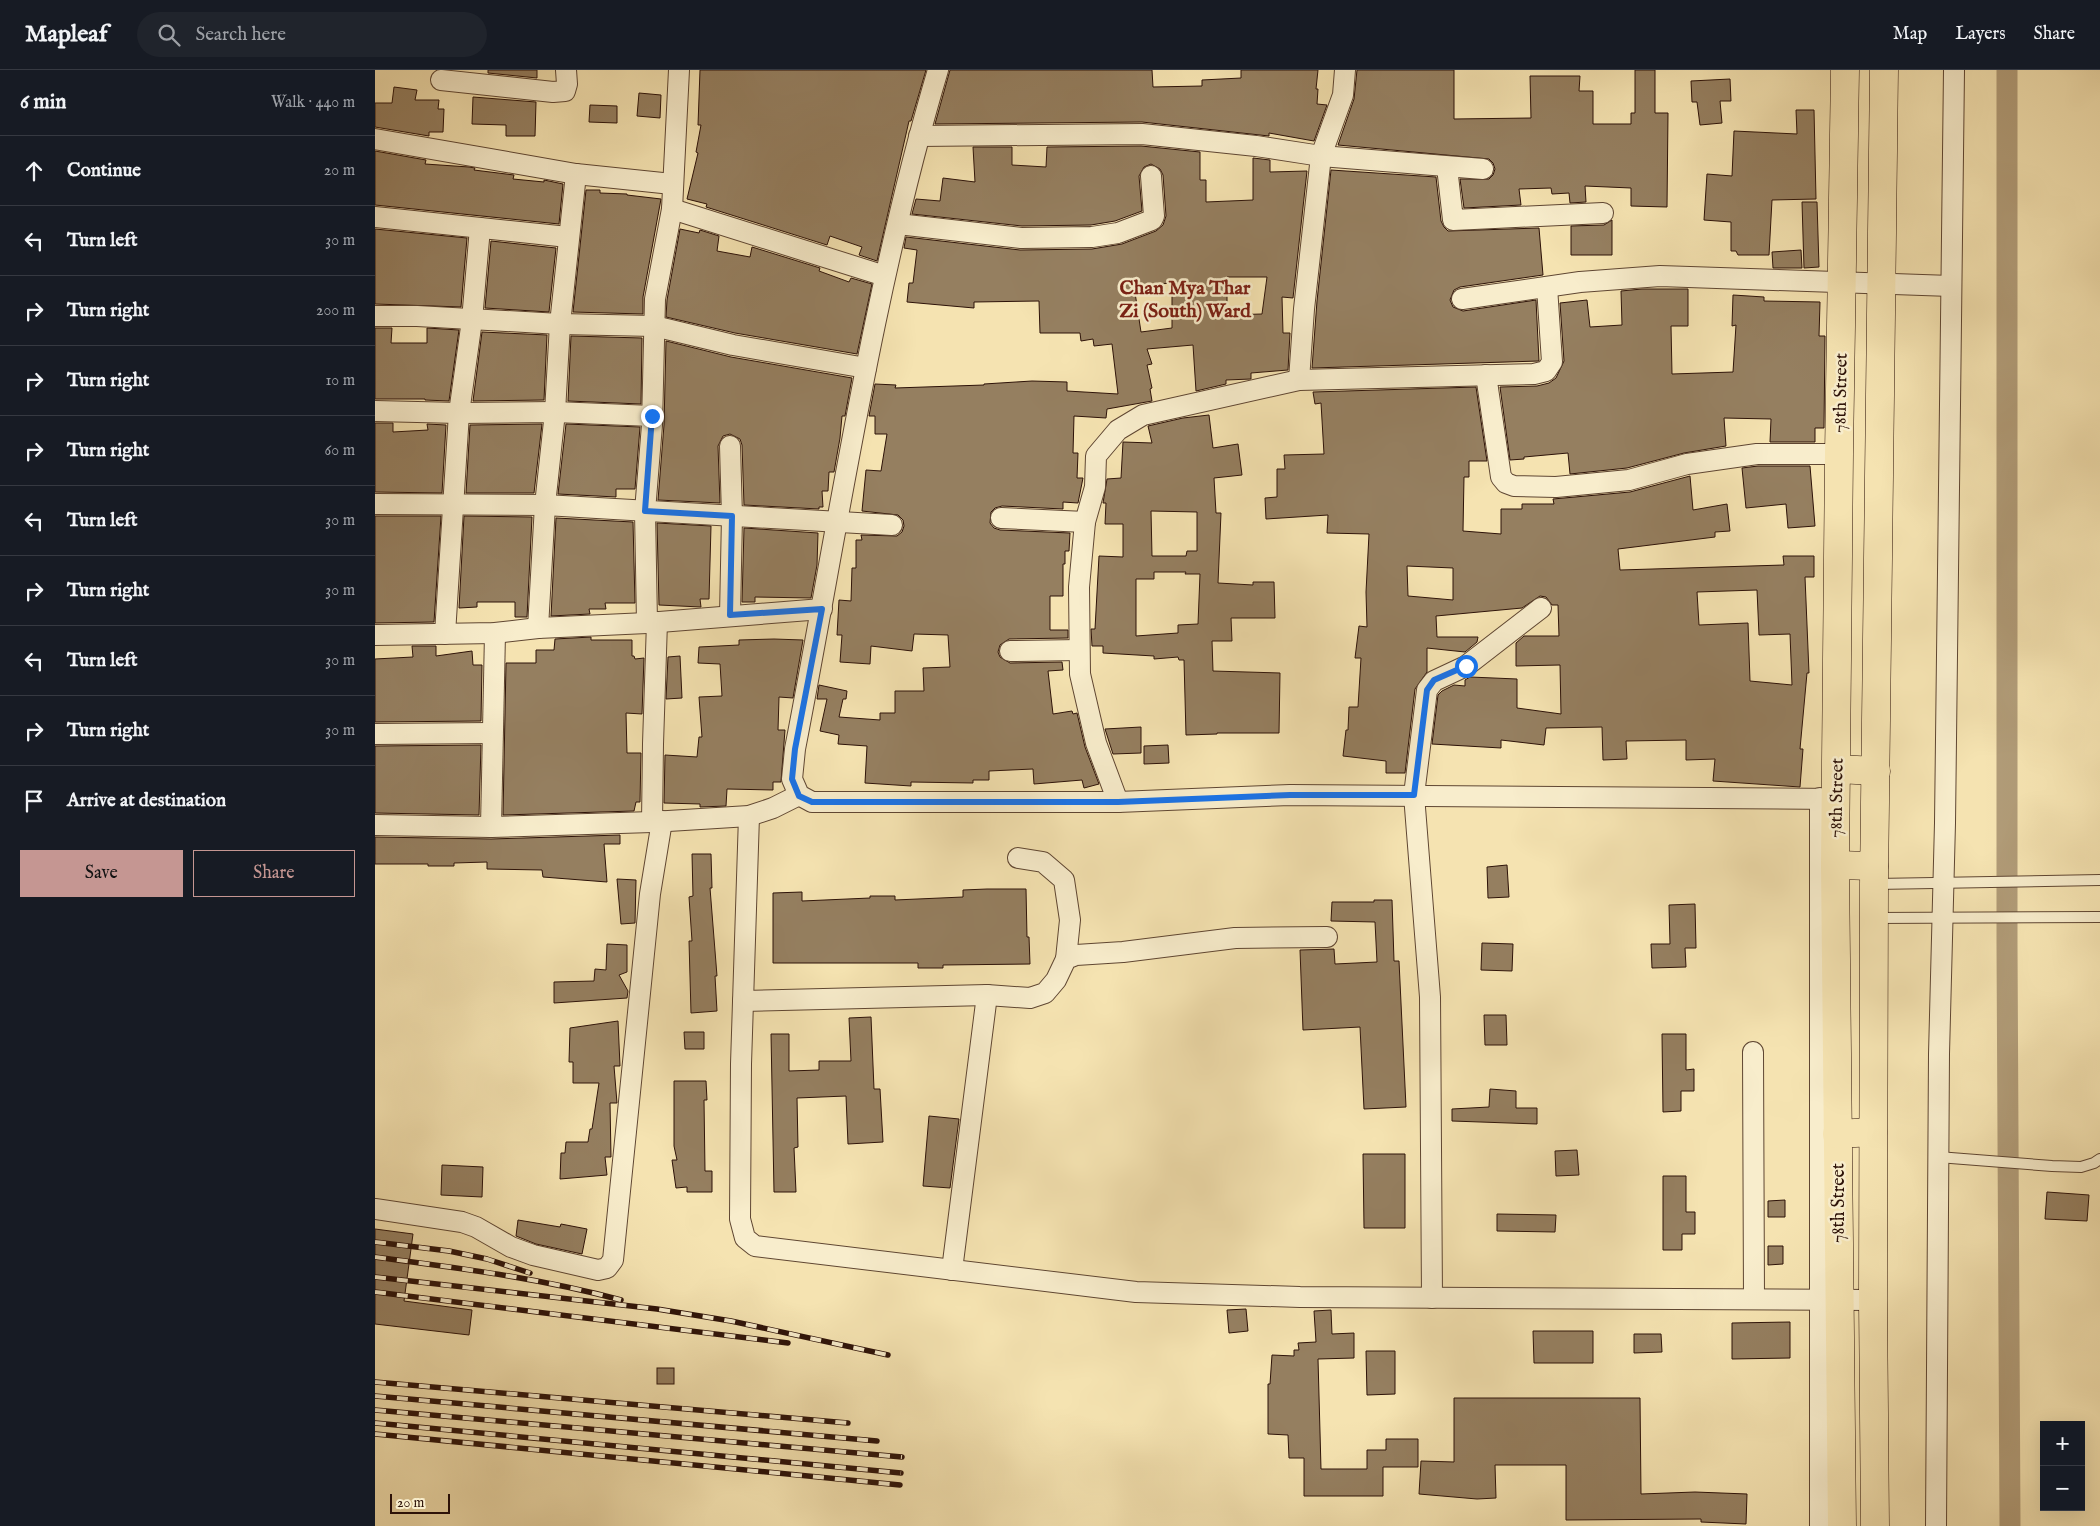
<!DOCTYPE html>
<meta charset="utf-8">
<style>
body{margin:0;font-family:"IM FELL English",serif;background:#20242c;color:#f1f3f6}
.controls{position:absolute;right:15px;bottom:15px;display:grid;overflow:hidden;border-radius:0px;box-shadow:0 5px 20px #0002}
.controls button{width:45px;height:45px;display:grid;place-items:center;padding:0;border:0;border-bottom:1px solid #363941;background:#171b24;color:#f1f3f6;font:25px sans-serif}
.scale{position:absolute;left:15px;bottom:12px;width:60px;box-sizing:border-box;padding-left:5px;border:2px solid #2d1208;border-top:0;font-size:14px;line-height:18px;white-space:nowrap;color:#2d1208;-webkit-text-stroke:4px #f8edcc;paint-order:stroke}
.stop{position:absolute;width:15px;height:15px;margin:-11px;border:4px solid #1a73e8;border-radius:50%;background:#fff}
.stop.end{background:#1a73e8;border-color:#fff;box-shadow:0 1px 5px #0008}
.list{margin:0;padding:0;list-style:none}
h2{display:flex;justify-content:space-between;align-items:center;height:65px;margin:0;padding:0 20px;font-size:21px}
h2 small{font-size:16px;font-weight:400;color:#9ea1a6}
.list li{display:grid;grid-template-columns:32px 1fr auto;gap:15px;align-items:center;box-sizing:border-box;height:70px;padding:0 20px;border-top:1px solid #363941}
.list b{display:block;font-size:19px;white-space:nowrap}
.list em{font-size:16px;font-style:normal;color:#9ea1a6}
.actions{display:flex;gap:10px;padding:15px 20px}
.actions a{flex:1;padding:11px 0;border:1px solid #c59692;border-radius:0px;text-align:center;font-size:18px;color:#c59692}
.actions .main{background:#c59692;color:#111}
.icon{flex:none;width:28px;height:28px;fill:none;stroke:currentColor;stroke-width:2;stroke-linecap:round;stroke-linejoin:round}
.map{position:relative;flex:none;width:1725px;height:1456px;overflow:hidden}
header{display:flex;align-items:center;gap:30px;box-sizing:border-box;height:70px;padding:0 25px;background:#171b24;border-bottom:1px solid #363941}
header strong{font-size:24px}
nav{display:flex;gap:28px;margin-inline-start:auto;font-size:18px}
.search{width:350px;height:45px;background:#20242c;display:flex;align-items:center;gap:12px;box-sizing:border-box;padding:0 18px;border-radius:28px;color:#9ea1a6;font-size:19px}
main{display:flex}
aside{flex:1;background:#171b24}
.map>svg:first-child{display:block}
.lines{fill:none;stroke-linecap:round;stroke-linejoin:round}
.canal{stroke:#b19c78;stroke-width:21}
.building{fill:#957f60;stroke:#2d1208;fill-rule:evenodd}
.service-casing{stroke:#5f4632;stroke-width:12}
.minor-casing{stroke:#5f4632;stroke-width:22}
.primary-casing{stroke:#2d1208;stroke-width:29}
.trunk-casing{stroke:#2d1208;stroke-width:29}
.service{stroke:#f8edcc;stroke-width:10}
.minor{stroke:#f8edcc;stroke-width:20}
.primary{stroke:#f5e3b1;stroke-width:28}
.trunk{stroke:#f5e3b1;stroke-width:28}
.rail-casing{stroke:#2d1208;stroke-width:5.5}
.rail{stroke:#f8edcc;stroke-width:4;stroke-dasharray:11;stroke-linecap:butt}
.route{stroke:#1a73e8;stroke-width:6}
.labels{text-anchor:middle;stroke-width:5;stroke-linejoin:round;paint-order:stroke}
.street-label{font-size:18px;fill:#2d1208;stroke:#f8edcc}
.quarter-label{font-size:20px;font-weight:bold;fill:#7a1f14;stroke:#f8edcc}
</style>
<header>
<strong>Mapleaf</strong>
<div class="search"><svg class="icon" aria-label="search" viewBox="0 0 24 24"><circle cx="10" cy="10" r="6"/><path d="M15 15l6 6"/></svg>Search here</div>
<nav><a>Map</a><a>Layers</a><a>Share</a></nav>
</header>
<main>
<aside>
<h2>6 min<small>Walk · 440 m</small></h2>
<ul class="list">
<li><svg class="icon" aria-label="ahead" viewBox="0 0 24 24"><path d="M12 20V5M6 11l6-6 6 6"/></svg><div><b>Continue</b></div><em>20 m</em></li>
<li><svg class="icon" aria-label="left" viewBox="0 0 24 24"><path d="M17 20v-9H6M10 6l-5 5 5 5"/></svg><div><b>Turn left</b></div><em>30 m</em></li>
<li><svg class="icon" aria-label="right" viewBox="0 0 24 24"><path d="M7 20v-9h11M14 6l5 5-5 5"/></svg><div><b>Turn right</b></div><em>200 m</em></li>
<li><svg class="icon" aria-label="right" viewBox="0 0 24 24"><path d="M7 20v-9h11M14 6l5 5-5 5"/></svg><div><b>Turn right</b></div><em>10 m</em></li>
<li><svg class="icon" aria-label="right" viewBox="0 0 24 24"><path d="M7 20v-9h11M14 6l5 5-5 5"/></svg><div><b>Turn right</b></div><em>60 m</em></li>
<li><svg class="icon" aria-label="left" viewBox="0 0 24 24"><path d="M17 20v-9H6M10 6l-5 5 5 5"/></svg><div><b>Turn left</b></div><em>30 m</em></li>
<li><svg class="icon" aria-label="right" viewBox="0 0 24 24"><path d="M7 20v-9h11M14 6l5 5-5 5"/></svg><div><b>Turn right</b></div><em>30 m</em></li>
<li><svg class="icon" aria-label="left" viewBox="0 0 24 24"><path d="M17 20v-9H6M10 6l-5 5 5 5"/></svg><div><b>Turn left</b></div><em>30 m</em></li>
<li><svg class="icon" aria-label="right" viewBox="0 0 24 24"><path d="M7 20v-9h11M14 6l5 5-5 5"/></svg><div><b>Turn right</b></div><em>30 m</em></li>
<li><svg class="icon" aria-label="arrive" viewBox="0 0 24 24"><path d="M6 21V4h12l-3 4 3 4H6"/></svg><div><b>Arrive at destination</b></div></li>
</ul>
<div class="actions"><a class="main">Save</a><a>Share</a></div>
</aside>
<div class="map">
<svg width="1725" height="1456" viewBox="0 0 1725 1456">
<rect width="100%" height="100%" fill="#f5e3b1"/>
<filter id="stains"><feTurbulence type="fractalNoise" baseFrequency=".004" numOctaves="4"/><feColorMatrix values="0 0 0 0 .2 0 0 0 0 .09 0 0 0 0 .02 0 0 0 .5 -.17"/></filter>
<radialGradient id="worn" r=".72"><stop offset=".6" stop-color="#630" stop-opacity="0"/><stop offset="1" stop-color="#630" stop-opacity=".3"/></radialGradient>
<g class="lines">
<path class="canal" d="M1632,0v874l3,582"/>
</g>
<g class="building">
<path d="M113,0h49v8l-49,-5z"/>
<path d="M325,0h226l-15,51h-2l-32,140 -18,-6 3,-8 -32,-11 -3,9 -121,-38 1,-3 -20,-5 11,-46 -2,-1 5,-27h-3z"/>
<path d="M575,0h202l1,17 49,-1v-6l39,-2v-8h77l-2,19h2l-1,15 10,1 -13,36 -45,-8v3l-127,-14 -207,2z"/>
<path d="M982,0h97v49l77,-1 -1,-42h50l-1,15h14v33h38v-11h4v-43h20v43h13l-1,94 -36,-1v-18l-46,-2 1,16 -16,1 -1,-10 -17,1 -1,-6 -32,1 2,16 -57,3 -4,-29h29l4,-4 2,-6 -2,-6 -4,-4 -151,-14 16,-46z"/>
<path d="M1355,9l1,22h-11l2,22 -22,2 -3,-23h-5l-1,-21z"/>
<path d="M19,17l23,3 -2,10h24l-1,9h6l-1,23h-14v4l-54,-9v-24h17z"/>
<path d="M264,23l22,2 -1,23 -23,-2z"/>
<path d="M98,27l63,5 -1,34h-29v-11l-34,-1z"/>
<path d="M215,35l27,1v17l-28,-1z"/>
<path d="M1421,40h18l2,89 -44,1 -3,55h-31l-2,-4h-5v-29l-27,-2 3,-46 25,2 2,-45 63,3z"/>
<path d="M766,76l59,6v28h6v22l47,-2v-42l17,2v12l37,-1 -14,127 -11,-1 1,36h7l-2,37 -37,3v6l-25,1v4l-30,7 -3,-46 -46,4 5,15 -5,1 5,23 -2,1 2,12 -45,8 -1,9 -32,-2 -1,37h5l-1,25h6l-5,25 -15,-1v7l-61,-3 -7,2 -4,4 -1,11 4,5 6,2 70,3 -1,18h-4v13h-2v32h-13v34h18v8l-59,1 -9,6 -2,7 2,5 10,6 52,-1 1,8 -15,1 5,43 19,-3 1,3 4,-1 8,34 14,37 -15,4 -2,-8 -48,4 -1,-15 -44,2v9h-16v3l-62,-1v4l-46,-3 2,-37 -29,-2 1,-9 -19,-4 7,-32h-10l2,-14 28,6 -1,8h-3l-4,18 41,3v-7h15v-22h29l-1,-23 27,-1 -2,-32 -34,-1 -2,17 -41,-5 -1,18 -30,-2 2,-27h-5l2,-35 12,1 1,-33h4v-28h6l-1,-5 36,1 5,-4 2,-6 -1,-6 -5,-5 -36,-4 4,-41 15,1 6,-37h-12v-18h-6l6,-32 21,1 -1,3 89,-3v-1l48,-3 35,1v9l51,3 -6,-50 -18,2 -1,-7 -12,2 -1,-8h-40l-1,-32 -65,1v6l-67,-6 2,-19h4l4,-33 -13,-2 2,-11 114,13 72,-1 30,-5 34,-13 7,-6 3,-9 -3,-41 -3,-6 -9,-5 -7,3 -5,9 3,35 -27,10 -24,4 -69,1 -110,-12 4,-15 24,2 3,-23 32,4 -2,-35h39v18l34,2 1,-20zM852,207h40l-5,37 -35,1zM797,213v45l-31,4 -7,-46z"/>
<path d="M0,81l51,9 -1,4 44,3 6,1 -1,2 40,5 -1,4 31,3v-2l19,4 -4,40 -184,-19z"/>
<path d="M956,100l105,7 5,44 3,6 4,4 91,-3 4,47 -83,12 -6,3 -4,10 3,7 10,4 73,-11 3,61 -227,7 5,-67z"/>
<path d="M211,120h14v3l27,1v1l34,4 -18,98v17l-70,-2z"/>
<path d="M1427,132h15l2,65 -15,1z"/>
<path d="M1237,150v35h-41v-29l33,-1z"/>
<path d="M0,159l92,9 -6,69 -86,-3z"/>
<path d="M305,159l19,4 1,-3 19,6 -2,15 33,6 2,-10 68,21 -1,3 30,11 2,-4 21,6 -15,70 -122,-21 -69,-16 1,-17z"/>
<path d="M116,171l65,7 -7,64 -64,-4z"/>
<path d="M1426,180l1,18h-29l-1,-16z"/>
<path d="M1267,219h46v37h-17l1,48 61,-2 3,-47 -4,1 1,-31 31,2v4l56,1 -1,34h6l-1,92h-9v14h-45l1,-23 -47,-1 2,28 -42,7 -57,15 -57,6 -2,-21 -44,4v2l-14,1 -10,-73 37,-1 12,-3 7,-5 8,-17 -4,-58 27,-3 3,27 32,-2 -1,-34z"/>
<path d="M0,258h17l-1,15h36v-15l32,2 -10,71 -24,-1v-1h-50z"/>
<path d="M107,262l65,3 -3,65 -71,1z"/>
<path d="M196,266l71,2 -1,66 -73,-3z"/>
<path d="M291,271l65,16 121,21 -7,38h-3l-2,22 -6,34h-5l-1,19h-6l1,16h-4v2l-75,-4 -2,-60 -2,-6 -10,-5 -7,2 -5,10 2,57 -62,-3 6,-75z"/>
<path d="M1101,317l11,74h-18v16h-5l-1,54 38,3v-25h21v-5h32l-1,-5 77,-7 60,-16 3,34 34,-6 3,27 -15,1v5l-97,12 2,21 164,-5 -1,-9h31v21h-9l4,96h-2l-7,76h3l-3,38 -87,-6 2,-22 -29,1v-20l-60,1 1,18 -24,1 -1,-33 -56,1 -2,17 -43,-5v8l-69,-4 6,-49 4,-4 12,-6 11,1v-6l5,-3 47,2v29l44,6 -1,-49 -44,1v-23l8,-7h35l-1,-31h-6l-6,-8 -6,-1 -18,12 -86,8 1,21h41l-1,5 -12,10 -38,-4v24l-12,17 -10,84h-19v-12l-43,-5 3,-26h2l1,-23h9l3,-49h-6l4,-32 8,1 -1,-35 3,-58 -42,-1 1,-18 -62,4 -1,-21 12,-1v-28h8l-1,-14 40,-1 -3,-51 -6,1 -2,-12zM1032,496l46,2v32l-45,-4zM1382,520l2,45 31,-1 2,51 -42,-4 -2,-58 -49,2 -2,-33z"/>
<path d="M834,345l4,33 25,-4 4,31 -28,3 2,35h5l-3,70 35,2v-3h21l1,36h-44l1,23h-20l1,30 67,2 -1,60h-62v1l-31,1 -2,-75h-5l-1,-3 -24,2v-3l-51,-3v-7h-11l-1,-17h4l4,-73 24,1v-33h-18l1,-21h-3l4,-24 14,-1 2,-36 29,1 -4,-17 35,-8zM776,441l46,1v39h-10l-1,5h-34zM779,502h32l-1,2h15l-2,50 -20,1v8l-42,3v-57h18z"/>
<path d="M0,353h18v9l35,-2 -1,-6 19,1 -4,68 -67,-1z"/>
<path d="M167,354l-8,69h-68l4,-68z"/>
<path d="M191,354l74,3 -5,62h-19v8l-58,-3z"/>
<path d="M1383,396h52l5,60 -27,2 -2,-24 -40,4 -4,-40z"/>
<path d="M0,446h66l-7,106 -59,1z"/>
<path d="M89,446l68,1 -5,100h-12v-15h-38v5l-18,1z"/>
<path d="M181,448l77,4 2,81h-30l1,6h-17l1,5 -39,2z"/>
<path d="M282,453l54,3 -2,73h-9l1,8 -42,-2z"/>
<path d="M369,458l74,5 -1,32 -6,33 -56,-1v5h-13z"/>
<path d="M216,567v3h41v16h2l1,3 9,-1 -2,56 -16,-1 1,40h14l-1,49h-4l-2,9 -131,4 3,-152h30v-13h18l1,-11z"/>
<path d="M399,569l29,1 -10,58 -14,-1 -1,33h7l-4,52h-8v8l-46,-1 -1,17 -26,1v-3l-36,-1 1,-48 32,2 2,-20h3l-3,-40 23,-1 -2,-32 -22,-1 1,-16 40,-2v-5z"/>
<path d="M37,576h24v10l36,-5 1,14h9l-1,56 -106,1v-63l38,-2z"/>
<path d="M305,586l2,42 -16,1 2,-42z"/>
<path d="M766,657v26l-28,1 -8,-25z"/>
<path d="M106,675l-2,70 -104,-2v-67z"/>
<path d="M793,675l1,18 -25,1v-18z"/>
<path d="M245,765v9h-16l3,38 -64,-5 -1,-7 -55,-1v-7l-33,1v3h-26v-2h-53v-27l116,2z"/>
<path d="M317,784h19l1,34h-2l7,88h-2l2,35 -26,2 -2,-72h3l-3,-44 4,-1z"/>
<path d="M1132,795l2,32 -21,1 -1,-31z"/>
<path d="M242,809l19,1 -1,43 -14,1z"/>
<path d="M612,819h39l1,48h2l1,27 -87,1v3h-25v-5h-145v-70l29,-1v9l68,-3v-2h25v4l68,-3v-7z"/>
<path d="M999,830h18l2,61h5l7,146 -42,2 -4,-82 -57,3 -3,-80 34,-1 1,15 42,-2 -2,-40 -44,-1 1,-19h42z"/>
<path d="M1320,834l1,44h-11l1,19 -34,1 -1,-24h19l-1,-39z"/>
<path d="M1107,873l31,1 -1,27 -31,-1z"/>
<path d="M232,874l20,1v27l-8,3 9,16 -1,7 -73,5v-21l40,-1 1,-12 11,1z"/>
<path d="M1109,945h22l1,30h-22z"/>
<path d="M496,947l3,72h6l3,53 -35,2 -2,-48 -49,2 1,49 -4,1 2,44h-22l-3,-158h18v37l30,-1v-9h32l-2,-43z"/>
<path d="M243,951l2,45h-6l3,37h-7l1,54h-6l2,18 -47,4 1,-26h4l1,-11h22l2,-13h2l7,-46h-26v-21h-4l1,-34z"/>
<path d="M309,962h20v17h-19z"/>
<path d="M1287,964h24v36l8,-1v22h-13v20l-18,1z"/>
<path d="M299,1011h32l1,19h-3l1,71h7v21h-25v-5l-11,1 -4,-28h5l-3,-14z"/>
<path d="M1115,1019l26,2v17h21v16l-85,-3v-12l37,-2z"/>
<path d="M554,1046l30,3 -9,69 -27,-2z"/>
<path d="M1202,1080l2,25 -23,1 -1,-25z"/>
<path d="M988,1084h42v74h-41z"/>
<path d="M67,1095l41,2 -1,30 -41,-2z"/>
<path d="M1288,1106h23v36h9v22h-13v16h-19z"/>
<path d="M1672,1122l42,3 -2,26 -42,-2z"/>
<path d="M1410,1130v17h-17v-16z"/>
<path d="M1122,1144l59,1 -1,17 -58,-1z"/>
<path d="M143,1150l42,7 1,-3 26,5 -5,25 -46,-10 -20,-8z"/>
<path d="M0,1159l38,5 -9,67 68,9 -3,25 -94,-11z"/>
<path d="M1393,1176h15v18l-15,1z"/>
<path d="M871,1239l2,22 -19,2 -2,-23z"/>
<path d="M956,1240l1,24 22,-1v25l-36,1 3,110h46v-19h19v-11h32v28h-35v29h-79v-38h-15l-1,-23 -20,-1v-50h2l2,-29 22,1v-6h5l-1,-7 18,-1 -2,-31z"/>
<path d="M1415,1252v36l-58,1v-36z"/>
<path d="M1158,1261h60v32h-59z"/>
<path d="M1259,1264h27l1,18 -28,1z"/>
<path d="M991,1281h29v43l-28,1z"/>
<rect x="282" y="1298" width="17" height="16"/>
<path d="M1079,1328h186l1,96 54,-2 52,2 -1,30 -45,-2v-3l-135,1v-55h-71l1,33 -19,1 -58,-5 2,-33 33,1z"/>
</g>
<g class="lines">
<defs>
<g id="service">
<path d="M1501,814l224,-4"/>
<path d="M1501,848l224,-1"/>
<path d="M1563,1087l114,9 29,1 13,-4 6,-4"/>
</g>
<g id="minor">
<path d="M563,0c-66,222 -99,452 -143,679l-3,30 7,16 13,7h306l172,-7 546,4"/>
<path d="M66,10l112,12 12,-1 2,-7 -1,-14"/>
<path d="M544,66l223,-2 114,12 65,10 162,13"/>
<path d="M0,69l201,35 96,10"/>
<path d="M1072,97l6,53 150,-7"/>
<path d="M297,139l213,67"/>
<path d="M0,147l193,20"/>
<path d="M523,154l123,14 71,-1 26,-4 34,-13 2,-4 -3,-40"/>
<path d="M1087,229l118,-17 80,-6 291,10"/>
<path d="M0,246h42l143,8 94,2 79,19 133,23"/>
<path d="M1111,305l15,102 5,6 8,3 42,1 73,-7 58,-16 70,-10h82"/>
<path d="M924,310l5,-71 17,-153 22,-61 2,-25"/>
<path d="M0,341l84,2 96,-1 97,4"/>
<path d="M0,434l170,1 347,20"/>
<path d="M626,448l84,4"/>
<path d="M355,545l2,-99 -2,-70"/>
<path d="M272,553l-2,-112 7,-86 3,-126 17,-90 7,-139"/>
<path d="M163,558l7,-123 10,-93 5,-88 16,-150"/>
<path d="M70,564l14,-221 13,-93 8,-92"/>
<path d="M0,565l120,-2 43,-5 109,-5 175,-14"/>
<path d="M635,581l69,-1"/>
<path d="M0,664l117,-1"/>
<path d="M1445,728v728"/>
<path d="M743,732l-22,-59 -16,-69 -1,-87 6,-65 10,-35 1,-31 22,-26 25,-15 156,-35 235,-6 12,-3 6,-9 -5,-75"/>
<path d="M374,746l-8,248 -1,155 5,19 10,8 381,46 164,5 573,3"/>
<path d="M277,752l1,-78 4,-122"/>
<path d="M0,755l116,2 161,-5 97,-6 24,-8 26,-13"/>
<path d="M116,757l4,-194"/>
<path d="M643,788l25,4 21,18 6,40 -4,39"/>
<path d="M368,931l244,-6 43,3 15,-5 11,-13 10,-21 10,-4 47,-3 112,-14 92,-1"/>
<path d="M1378,982l1,247"/>
<path d="M0,1139l87,13 14,5 35,20 22,8 65,15 9,-2 6,-8 37,-366 12,-73"/>
<path d="M577,1200l35,-275"/>
<path d="M1057,1228l-2,-301 -16,-202 13,-105 7,-9 32,-15 75,-58"/>
<path d="M1561,1456l3,-472 6,-231 9,-753"/>
</g>
<g id="primary">
<path d="M1467,1456l-7,-661 4,-411 6,-384"/>
<path d="M1500,1456l-2,-226 1,-416 10,-814"/>
</g>
<g id="trunk">
<path d="M1462,699l39,2"/>
<path d="M1460,795l39,1"/>
<path d="M1462,1064l36,-2"/>
</g>
</defs>
<use href="#service" class="service-casing"/>
<use href="#minor" class="minor-casing"/>
<use href="#primary" class="primary-casing"/>
<use href="#trunk" class="trunk-casing"/>
<use href="#service" class="service"/>
<use href="#minor" class="minor"/>
<use href="#primary" class="primary"/>
<use href="#trunk" class="trunk"/>
<defs>
<g id="rail">
<path d="M0,1172l74,9 38,8 43,14"/>
<path d="M0,1187c83,11 165,21 246,43"/>
<path d="M0,1207l282,32 74,12 157,34"/>
<path d="M0,1222l413,51"/>
<path d="M0,1312l473,41"/>
<path d="M0,1326l502,45"/>
<path d="M0,1340l527,47"/>
<path d="M0,1353l526,50"/>
<path d="M0,1364l525,51"/>
</g>
</defs>
<use href="#rail" class="rail-casing"/>
<use href="#rail" class="rail"/>
</g>
<g class="lines">
<path class="route" d="M277,346l-7,95 87,5 -2,99 92,-6 -27,140 -3,30 7,17 13,6h306l172,-7h124l13,-105 7,-10 32,-14"/>
</g>
<g class="labels">
<g class="street-label">
<text transform="translate(1465 323) rotate(-89)" y="6">78th Street</text>
<text transform="translate(1461 728) rotate(-89)" y="6">78th Street</text>
<text transform="translate(1463 1133) rotate(-90)" y="6">78th Street</text>
</g>
<g class="quarter-label">
<text x="810" y="224">Chan Mya Thar<tspan x="810" dy="23">Zi (South) Ward</tspan></text>
</g>
</g>
<rect width="100%" height="100%" filter="url(#stains)"/>
<rect width="100%" height="100%" fill="url(#worn)"/>
</svg>
<div class="controls">
<button>+</button>
<button>−</button>
</div>
<div class="scale">20 m</div>
<div class="stop" style="left:1091px;top:596px"></div>
<div class="stop end" style="left:277px;top:346px"></div>
</div>
</main>
